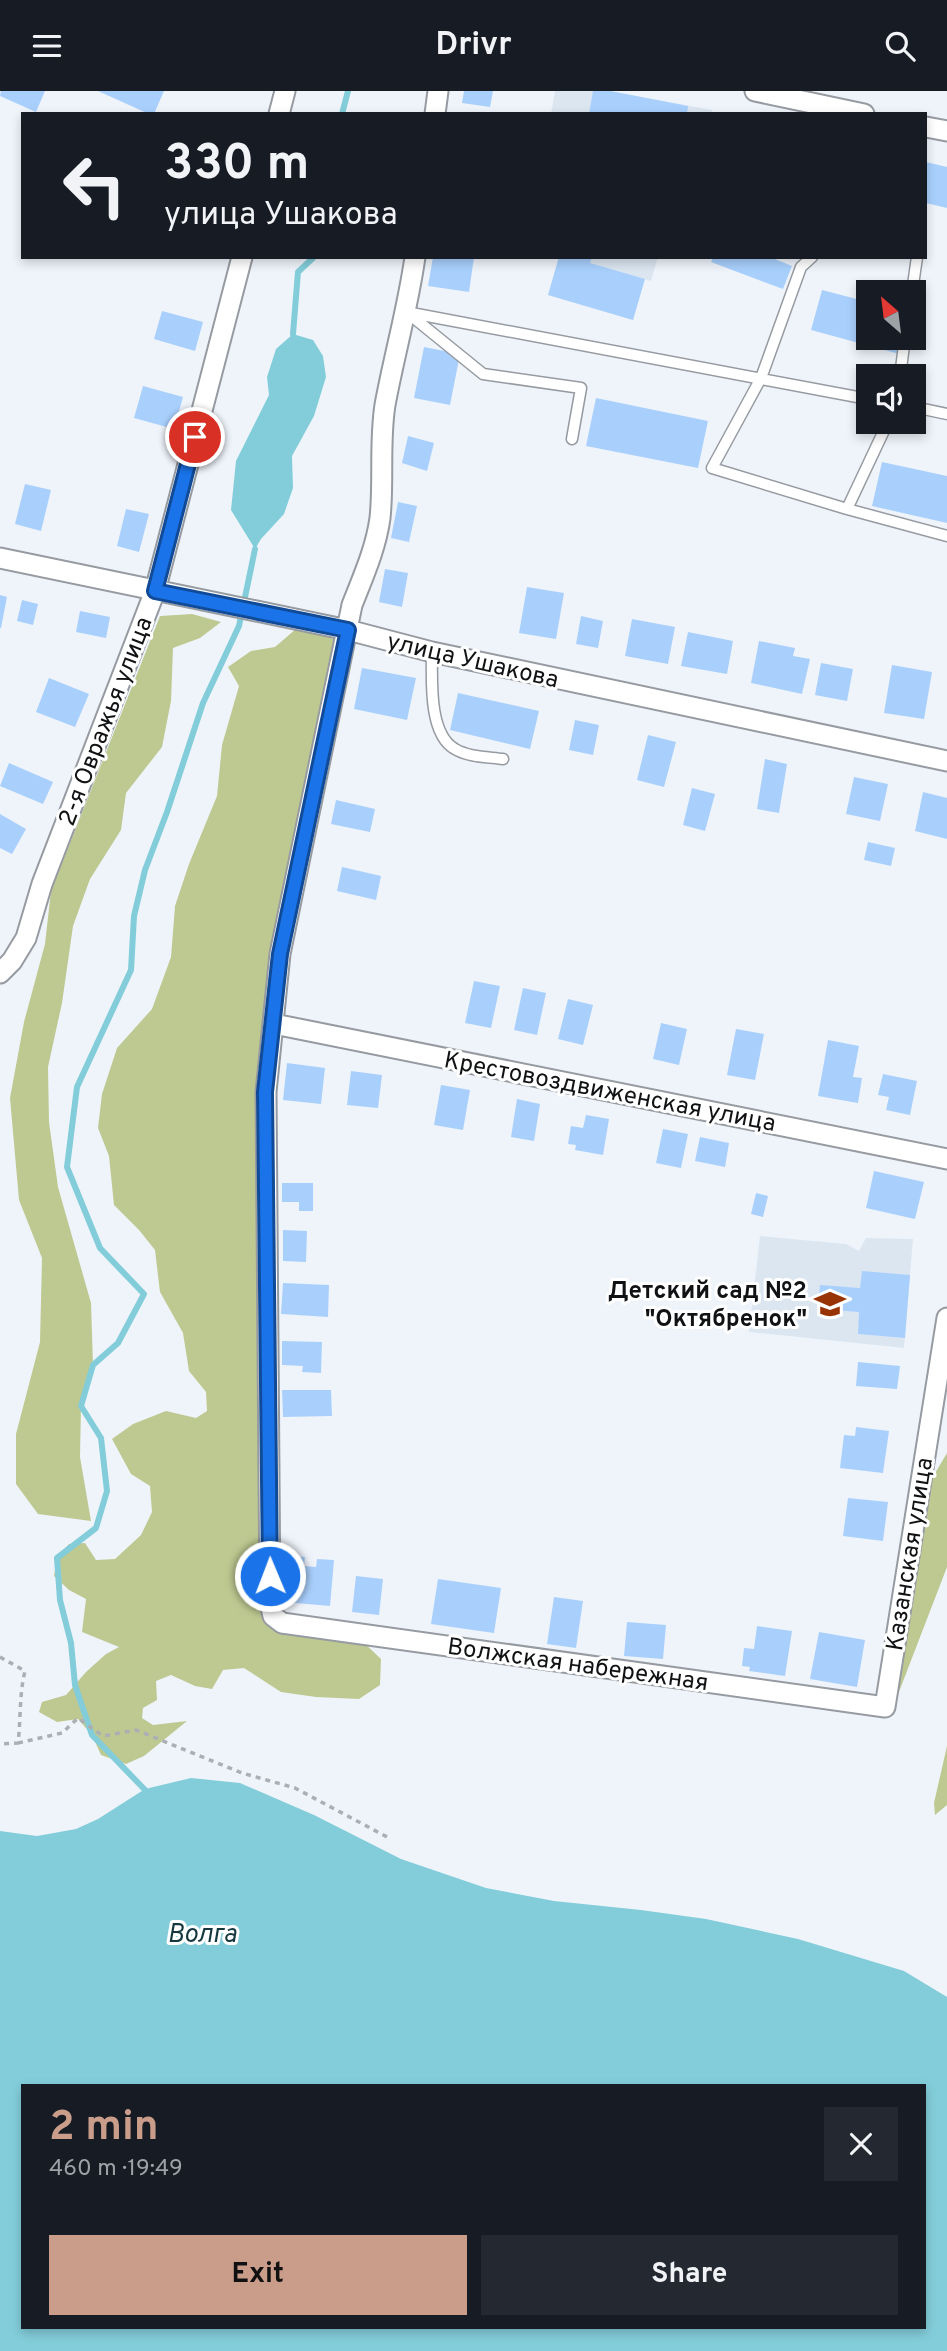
<!DOCTYPE html>
<meta charset="utf-8">
<style>
body{margin:0;font-family:Overpass,sans-serif;background:#242831;color:#f1f3f6;height:100vh;display:flex;flex-direction:column;font-size:26px;white-space:nowrap}
*{box-sizing:border-box;margin:0}
p{font-size:23px;color:#9ea1a6}
.icon{flex:none;width:38px;height:38px;fill:none;stroke:currentColor;stroke-width:2;stroke-linecap:round;stroke-linejoin:round}
.map{position:relative;flex:1;overflow:hidden}
.sheet{position:absolute;left:21px;top:1993px;width:905px;height:245px;display:flex;flex-direction:column;background:#171b24;border-radius:0px;box-shadow:0 4px 10px #0003}
.sheet>*{flex:none}
.guide{position:absolute;left:21px;top:21px;width:906px;height:147px;border-radius:0px;box-shadow:0 4px 10px #0003;background:#171b24;color:#f1f3f6;overflow:hidden}
.needle{width:46px;rotate:332deg}
.fabs{position:absolute;left:856px;top:189px;display:grid;gap:14px}
.fabs a{display:grid;place-items:center;width:70px;height:70px;border-radius:0px;background:#171b24;box-shadow:0 4px 10px #0003;font-size:35px}
.pin{position:absolute;display:grid;place-items:center;width:60px;height:60px;color:#fff;margin:-30px;border:4px solid #fff;border-radius:50%;box-shadow:0 2px 7px #0007}
.me{position:absolute;width:77px;margin:-38px;rotate:359deg;stroke-linejoin:round;filter:drop-shadow(0 0 5px #0008)}
.turn{display:flex;align-items:center;gap:24px;height:147px;padding:0 28px;font-size:32px}
.turn .icon{width:91px;height:91px;stroke-width:2.5}
.turn b{display:block;font-size:49px;line-height:60px}
.round{display:grid;place-items:center;flex:none;width:74px;height:74px;border-radius:0px;background:#242831}
.head{display:flex;align-items:center;justify-content:space-between;height:119px;padding:0 28px}
h1{font-size:42px;font-weight:700;line-height:52px;color:#c99d8a}
.button{display:flex;gap:14px;margin-top:auto;padding:14px 28px}
.button a{flex:1;height:80px;border-radius:0px;background:#c99d8a;color:#111;font-size:28px;font-weight:700;line-height:80px;text-align:center}
.button a+a{background:#242831;color:#f1f3f6}
header{display:flex;justify-content:space-between;align-items:center;height:91px;padding:0 28px;background:#171b24;font-size:32px;font-weight:700}
.map>svg:first-child{display:block}
.built{fill:#dce6f1}
.forest{fill:#bec991}
.water{fill:#83cdda;fill-rule:evenodd}
.lines{fill:none;stroke-linecap:round;stroke-linejoin:round}
.stream{stroke:#83cdda;stroke-width:6}
.building{fill:#a9d0fd}
.service-casing{stroke:#969ba1;stroke-width:13}
.minor-casing{stroke:#969ba1;stroke-width:23}
.path{stroke:#abafb4;stroke-width:3.5;stroke-dasharray:5 5;stroke-linecap:butt}
.service{stroke:#fff;stroke-width:10}
.minor{stroke:#fff;stroke-width:19}
.route-casing{stroke:#114b97;stroke-width:18}
.route{stroke:#1a73e8;stroke-width:12}
.labels{text-anchor:middle;stroke-width:6;stroke-linejoin:round;paint-order:stroke}
.street-label{font-size:24px;fill:#101214;stroke:#fff}
.poi-label{font-size:24px;font-weight:bold;fill:#101214;stroke:#fff;text-anchor:end}
.water-label{font-size:26px;font-style:italic;fill:#14383e;stroke:#fff}
</style>
<header><svg class="icon" aria-label="menu" viewBox="0 0 24 24"><path d="M4 6h16M4 12h16M4 18h16"/></svg>Drivr<svg class="icon" aria-label="search" viewBox="0 0 24 24"><circle cx="10" cy="10" r="6"/><path d="M15 15l6 6"/></svg></header>
<div class="map">
<svg width="947" height="2260" viewBox="0 0 947 2260">
<rect width="100%" height="100%" fill="#eff4fb"/>
<path class="built" d="M555,0H610L712,19L711,23H551Z
M559,166H658L651,190L644,188L633,229L548,204Z
M760,1145L846,1153L859,1160L866,1147L913,1148L904,1257L749,1241Z"/>
<path class="forest" d="M192,523L221,531L200,547L173,557L171,610L162,656L126,702L121,739L90,788L73,835L62,912L48,976L49,1031L58,1096L91,1212L93,1274L81,1315L80,1366L91,1430L38,1423L16,1393V1343L40,1251L42,1167L19,1109L10,1007L24,931L45,853L51,800L160,525Z
M297,537L341,545L275,862L268,1527L358,1546L381,1568L380,1594L359,1608L316,1606L281,1601L244,1577L223,1579L212,1598L195,1595L171,1584L156,1590L157,1609L143,1617L142,1627L153,1634L187,1630L144,1665L126,1673L101,1664L92,1644L78,1628L57,1631L39,1621L42,1611L66,1604L86,1581L106,1563L119,1556L82,1541L86,1508L69,1499L54,1485L57,1467L69,1453L85,1452L96,1469L115,1468L141,1444L152,1421L150,1395L131,1383L112,1348L133,1333L166,1320L196,1327L207,1320L206,1301L189,1280L183,1242L160,1201L155,1159L139,1139L114,1114L109,1065L98,1037L102,1003L117,957L152,918L171,866L175,815L189,773L217,705L222,654L239,595L228,576L251,560L275,556Z
M947,1362V1476L897,1606L894,1605L928,1394Z
M947,1655V1714L935,1724L934,1712Z"/>
<path class="water" d="M293,243L313,249L323,265L326,286L314,325L292,365L293,397L284,423L261,448L255,458L231,419L236,370L269,304L267,286L276,258Z
M191,1687L240,1692L314,1724L401,1768L486,1797L554,1810L641,1819L706,1828L798,1848L904,1880L947,1906V2260H0V1740L37,1745L76,1738L98,1728L145,1698ZM23,1995H924V2236H23Z"/>
<g class="lines">
<path class="stream" d="M342,23L348,0
M293,243L298,181L314,166
M148,1702L92,1644L75,1594L71,1552L60,1509L57,1467L96,1437L107,1400L101,1347L81,1315L93,1274L118,1252L144,1203L100,1157L67,1076L77,996L131,879L134,825L145,779L167,721L203,612L239,535L255,458"/>
</g>
<path class="building" d="M1,0H45L36,21L0,5Z
M98,0H164L154,23H149Z
M464,0H493L490,16L462,12Z
M593,0H610L688,15L687,23H589Z
M926,71L947,76V117L926,112Z
M433,166H474L469,201L428,195Z
M559,166H592L590,172L645,188L633,229L548,204Z
M713,166H770L792,175L783,198L711,171Z
M822,199L868,211V247H907L903,264L811,239Z
M162,220L203,231L195,260L154,248Z
M424,256L460,263L450,314L414,307Z
M143,295L183,306L174,338L134,327Z
M596,307L708,330L698,377L586,355Z
M408,345L434,352L427,380L402,372Z
M882,371L947,385V432L872,415Z
M25,393L51,399L41,440L15,433Z
M398,411L417,415L409,451L391,447Z
M126,418L149,423L139,461L117,455Z
M385,478L408,482L402,516L379,511Z
M527,496L564,502L556,548L519,542Z
M0,504L7,506L1,537H0Z
M22,509L38,513L33,534L17,530Z
M80,520L110,526L106,547L76,541Z
M581,525L603,530L598,557L576,553Z
M632,528L675,536L668,573L625,565Z
M688,541L733,550L727,583L681,575Z
M759,550L795,557L793,565L810,568L802,603L751,592Z
M821,572L853,578L847,610L815,604Z
M892,574L932,581L924,628L884,622Z
M362,577L416,587L407,629L354,618Z
M49,587L89,603L75,636L36,621Z
M458,602L539,620L530,658L450,639Z
M575,629L599,634L593,664L569,659Z
M648,644L676,651L664,696L637,689Z
M765,668L787,673L779,722L757,718Z
M9,672L53,691L43,713L0,695Z
M854,686L888,693L880,730L846,723Z
M692,697L715,703L705,740L683,734Z
M923,701L947,707V748L915,740Z
M336,709L375,718L370,741L331,733Z
M0,723L26,738L12,763L0,757Z
M868,751L895,757L891,775L864,769Z
M342,776L381,785L376,809L337,800Z
M474,890L500,895L491,937L465,932Z
M523,897L546,902L537,944L514,939Z
M568,908L593,914L583,954L558,948Z
M661,932L687,938L679,974L653,968Z
M736,938L764,943L755,989L727,984Z
M828,949L859,955L853,986L862,987L858,1012L818,1005Z
M287,972L325,977L321,1013L283,1009Z
M351,980L382,984L378,1017L347,1014Z
M883,983L917,990L910,1024L886,1019L889,1006L878,1004Z
M441,994L470,999L463,1039L434,1034Z
M517,1008L540,1013L534,1050L511,1046Z
M586,1024L609,1028L603,1064L575,1059L576,1054L568,1053L571,1035L583,1037Z
M663,1038L688,1043L681,1077L656,1072Z
M700,1046L729,1052L725,1076L695,1070Z
M874,1080L924,1091L915,1128L866,1117Z
M282,1092H313V1120H299V1111H282Z
M756,1102L768,1105L763,1126L751,1123Z
M283,1139L307,1140L306,1171L283,1170Z
M862,1180L910,1184L905,1247L858,1243L859,1221L818,1218L820,1194L860,1197Z
M283,1192L329,1194L328,1226L281,1223Z
M282,1250L322,1251L321,1282L302,1281L303,1275L282,1274Z
M858,1271L900,1275L897,1298L856,1295Z
M282,1299H331L332,1325L283,1326Z
M856,1336L889,1340L883,1382L840,1377L844,1344L855,1345Z
M848,1407L888,1411L883,1450L843,1445Z
M288,1465L305,1466L304,1475L316,1476L317,1468L334,1469L330,1515L284,1511Z
M356,1485L383,1488L379,1524L352,1521Z
M438,1488L501,1497L494,1542L431,1533Z
M554,1506L583,1510L576,1557L547,1553Z
M627,1531L666,1534L663,1568L624,1565Z
M757,1535L792,1540L785,1585L749,1580L750,1576L742,1575L744,1557L754,1558Z
M819,1541L865,1549L857,1596L810,1588Z"/>
<g class="lines">
<defs>
<path id="service" d="M812,166L801,176L761,287L712,377L847,418L888,331
M912,201L917,166
M406,221L868,308
M409,223L483,283L581,297L572,348
M900,285L905,247
M914,316L947,323
M847,418L947,445
M432,561C432,587 428,643 455,658C468,666 488,666 503,668"/>
<path id="minor" d="M755,0L864,23
M279,23L285,0
M435,23L438,0
M926,36L947,40
M415,166C408,216 394,265 385,314C379,352 384,390 380,427C376,457 363,486 352,514L280,863L266,1001L270,1512L273,1525L282,1532L885,1616L947,1227
M0,467L348,539L432,561L947,670
M0,882L12,870L26,847L42,793L155,500L242,166
M274,933L947,1068"/>
</defs>
<use href="#service" class="service-casing"/>
<use href="#minor" class="minor-casing"/>
<path class="path" d="M0,1566L25,1580C19,1604 21,1628 18,1652L0,1653
M18,1652L62,1642L78,1627L103,1645L136,1639L242,1682L295,1697L389,1747"/>
<use href="#service" class="service"/>
<use href="#minor" class="minor"/>
</g>
<g class="lines">
<defs>
<path id="route" d="M195,346L155,500L348,539L280,863L265,1001L270,1485"/>
</defs>
<use href="#route" class="route-casing"/>
<use href="#route" class="route"/>
</g>
<defs>
<symbol id="school-bare" viewBox="-9 -9 18 18"><path d="M0-5L7-2L0 1L-7-2ZM-4 1L0 2.5L4 1V4Q0 6-4 4Z" fill="#983305" stroke="#fff" stroke-width="2.5" paint-order="stroke"/></symbol>
</defs>
<g fill-rule="evenodd">
<use href="#school-bare" x="808" y="1191" width="44" height="44"/>
</g>
<g class="labels">
<g class="street-label">
<text transform="translate(473 569) rotate(13)" y="8">улица Ушакова</text>
<text transform="translate(105 630) rotate(-69)" y="8">2-я Овражья улица</text>
<text transform="translate(610 1000) rotate(11)" y="8">Крестовоздвиженская улица</text>
<text transform="translate(909 1463) rotate(-81)" y="8">Казанская улица</text>
<text transform="translate(578 1573) rotate(8)" y="8">Волжская набережная</text>
</g>
<g class="poi-label">
<text x="807" y="1207">Детский сад №2<tspan x="807" dy="28">"Октябренок"</tspan></text>
</g>
<g class="water-label">
<text x="202" y="1851">Волга</text>
</g>
</g>
</svg>
<div class="fabs">
<a><svg class="needle" viewBox="-14 -14 28 28"><path d="M0-13l5 13h-10z" fill="#e53935"/><path d="M0 13l5-13h-10z" fill="#9ea1a6"/></svg></a>
<a><svg class="icon" aria-label="sound" viewBox="0 0 24 24"><path d="M4 9h4l5-4v14l-5-4H4zM17 9q2 3 0 6"/></svg></a>
</div>
<div class="pin" style="left:195px;top:346px;background:#d93025"><svg class="icon" aria-label="arrive" viewBox="0 0 24 24"><path d="M6 21V4h12l-3 4 3 4H6"/></svg></div>
<svg class="me" style="left:270px;top:1485px" viewBox="-20 -20 40 40"><circle r="17" fill="#1a73e8" stroke="#fff" stroke-width="3"/><path d="M0-11L8 9 0 5-8 9z" fill="#fff"/></svg>
<div class="guide">
<div class="turn"><svg class="icon" aria-label="left" viewBox="0 0 24 24"><path d="M17 20v-9H6M10 6l-5 5 5 5"/></svg><div><b>330 m</b>улица Ушакова</div></div>
</div>
<section class="sheet">
<div class="head"><div><h1>2 min</h1><p>460 m · 19:49</p></div><a class="round"><svg class="icon" aria-label="close" viewBox="0 0 24 24"><path d="M6 6l12 12M18 6L6 18"/></svg></a></div>
<div class="button"><a>Exit</a><a>Share</a></div>
</section>
</div>
